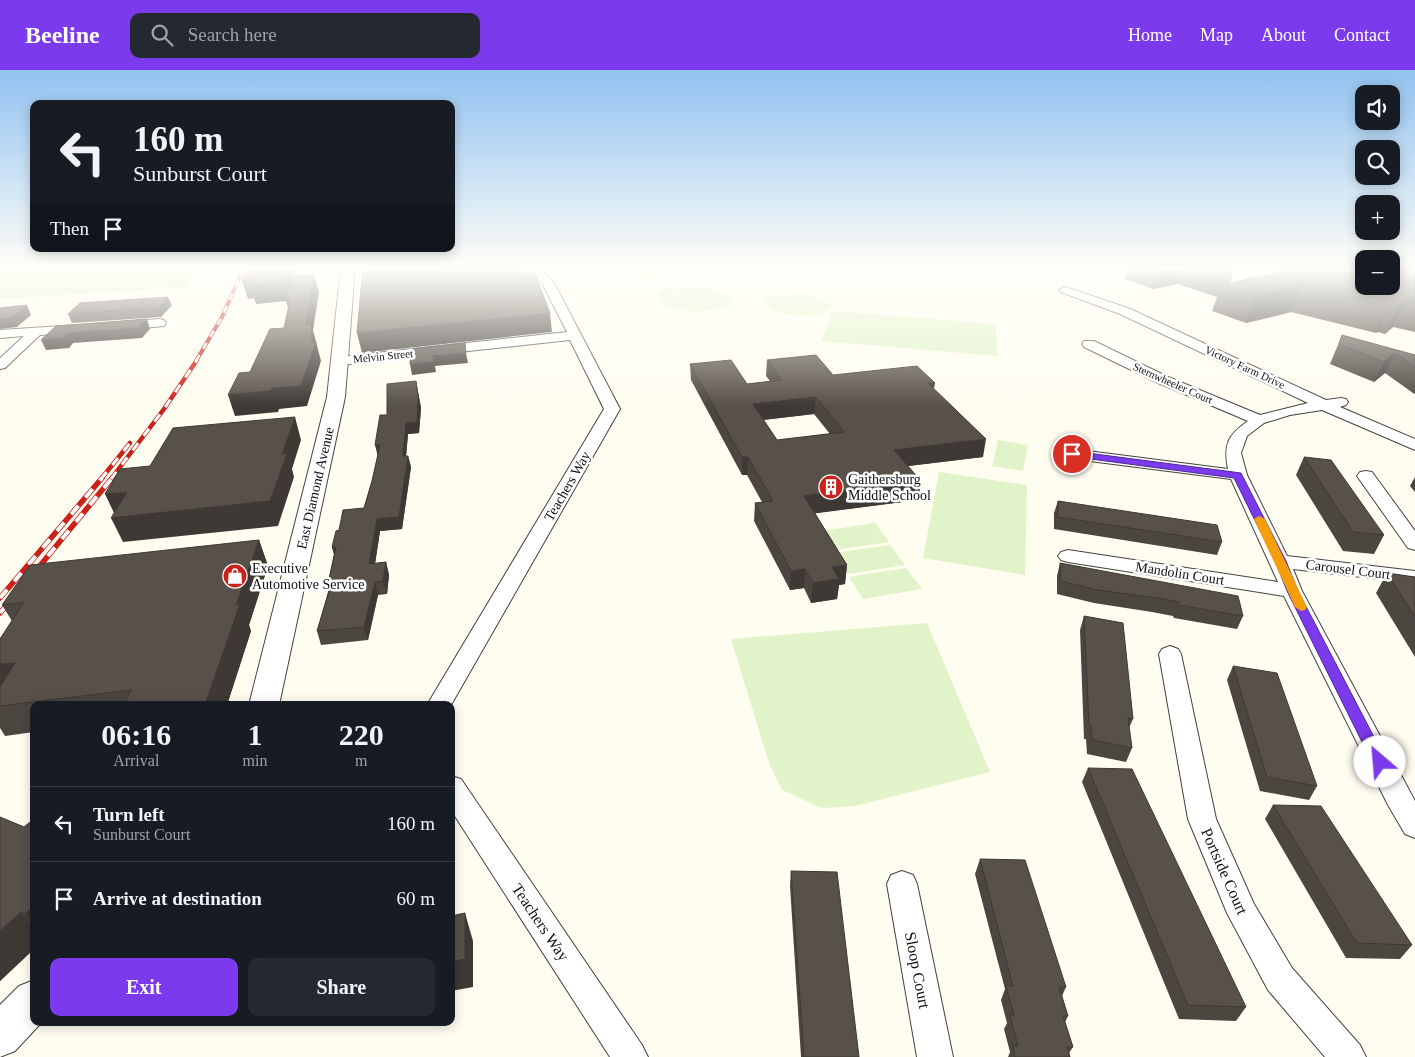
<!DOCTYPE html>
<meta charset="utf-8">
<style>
body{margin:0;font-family:"Times New Roman",serif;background:#242831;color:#f1f3f6;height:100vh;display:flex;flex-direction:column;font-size:19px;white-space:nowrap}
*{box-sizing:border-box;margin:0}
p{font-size:16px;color:#9ea1a6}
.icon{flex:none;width:28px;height:28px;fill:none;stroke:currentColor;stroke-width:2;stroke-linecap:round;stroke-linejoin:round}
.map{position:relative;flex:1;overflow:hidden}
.panel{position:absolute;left:30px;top:631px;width:425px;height:325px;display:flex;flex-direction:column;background:#171b24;border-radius:10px;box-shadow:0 2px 12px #0003}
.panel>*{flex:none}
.banner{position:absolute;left:30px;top:30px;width:425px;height:152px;border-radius:10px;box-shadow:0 2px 12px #0003;background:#171b24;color:#f1f3f6;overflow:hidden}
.buttons{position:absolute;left:1355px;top:15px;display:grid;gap:10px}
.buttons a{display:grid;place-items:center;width:45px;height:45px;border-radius:10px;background:#171b24;box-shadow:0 2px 12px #0003;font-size:25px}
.pin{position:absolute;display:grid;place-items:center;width:42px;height:42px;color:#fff;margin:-21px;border:2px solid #fff;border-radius:50%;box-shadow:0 1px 5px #0007}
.me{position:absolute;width:55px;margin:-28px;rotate:333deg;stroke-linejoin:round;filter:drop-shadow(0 0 4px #0008)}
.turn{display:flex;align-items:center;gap:18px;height:105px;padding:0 20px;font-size:22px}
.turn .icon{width:65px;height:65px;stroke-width:2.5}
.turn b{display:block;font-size:35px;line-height:42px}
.then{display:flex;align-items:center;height:48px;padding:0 20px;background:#0003;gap:10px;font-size:19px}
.eta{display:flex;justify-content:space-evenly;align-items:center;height:85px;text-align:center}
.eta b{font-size:30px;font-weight:600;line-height:35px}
.button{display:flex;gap:10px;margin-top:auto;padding:10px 20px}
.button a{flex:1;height:58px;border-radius:10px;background:#7c3aed;color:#fff;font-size:20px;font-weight:600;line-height:58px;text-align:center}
.button a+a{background:#242831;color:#f1f3f6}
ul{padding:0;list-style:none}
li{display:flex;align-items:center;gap:15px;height:75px;padding:0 20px;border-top:1px solid #363941}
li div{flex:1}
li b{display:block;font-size:19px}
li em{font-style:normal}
header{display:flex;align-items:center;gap:30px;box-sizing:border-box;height:70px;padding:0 25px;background:#7c3aed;color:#fff}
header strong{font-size:24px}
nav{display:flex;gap:28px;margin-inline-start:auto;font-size:18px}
.search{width:350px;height:45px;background:#242831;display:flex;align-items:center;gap:12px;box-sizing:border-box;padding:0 18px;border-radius:10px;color:#9ea1a6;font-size:19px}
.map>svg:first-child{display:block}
.green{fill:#ceedb6}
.pitch{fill:#e1f3c9}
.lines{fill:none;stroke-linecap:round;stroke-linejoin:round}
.minor-casing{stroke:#424242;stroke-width:2}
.tertiary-casing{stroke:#424242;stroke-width:2}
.minor{fill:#fff;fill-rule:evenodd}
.tertiary{fill:#fff;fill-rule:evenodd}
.rail-far2-casing{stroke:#ca221b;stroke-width:4}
.rail-far1-casing{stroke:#ca221b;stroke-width:4.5}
.rail-casing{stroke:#ca221b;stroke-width:5.5}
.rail-far2{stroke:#fff;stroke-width:2.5;stroke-dasharray:7;stroke-linecap:butt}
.rail-far1{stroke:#fff;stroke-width:3;stroke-dasharray:9;stroke-linecap:butt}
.rail{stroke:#fff;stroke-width:4;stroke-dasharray:11;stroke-linecap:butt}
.wall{fill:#4c4640;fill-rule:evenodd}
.shaded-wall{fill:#3e3934}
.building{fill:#58514a;stroke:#3e3934;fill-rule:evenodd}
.route{fill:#7c3aed;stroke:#51269a}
.slow{fill:#f59e0b}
.labels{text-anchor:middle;stroke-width:5;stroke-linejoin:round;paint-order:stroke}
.far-street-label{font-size:11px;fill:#0f0f0f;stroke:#fff}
.poi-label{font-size:14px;fill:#0f0f0f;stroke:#fff;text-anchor:start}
.street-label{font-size:14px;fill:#0f0f0f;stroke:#fff}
.near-street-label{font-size:16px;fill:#0f0f0f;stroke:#fff}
</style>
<header>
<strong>Beeline</strong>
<div class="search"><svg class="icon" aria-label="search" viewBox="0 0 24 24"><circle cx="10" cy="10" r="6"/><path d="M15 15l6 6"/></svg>Search here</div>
<nav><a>Home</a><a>Map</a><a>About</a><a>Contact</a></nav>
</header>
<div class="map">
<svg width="1415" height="987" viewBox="0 0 1415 987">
<rect width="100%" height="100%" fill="#fffdf0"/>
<path class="green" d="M0,197H200L186,217L0,229Z"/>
<path class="pitch" d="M629,197H666L668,208L629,209Z
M705,217L715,219L737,230C722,244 667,247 656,227L663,219Z
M803,224L812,226L834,236C819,251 777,248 764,233L768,226Z
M833,241L996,254L997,286L821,271Z
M998,370L1028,375L1023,401L992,396Z
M939,402L1027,415L1025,505L923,488Z
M875,453L889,472L834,480L822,461Z
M890,475L905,495L848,504L834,483Z
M906,498L922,519L863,529L849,507Z
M927,553L990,702L855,736L822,738L782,720L769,693L731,569Z"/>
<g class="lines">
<defs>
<path id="minor" d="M526,197H538L553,211L620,339L451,635H427L604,339L570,270L340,295L333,291L340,287L567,262L542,213Z
M1065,217L1128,238L1326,330L1341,328L1346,329L1348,332L1346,335L1340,337L1415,369V380L1322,340L1290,345L1264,353L1247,366L1241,383L1247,405L1287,486L1415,501V513L1293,499L1302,521L1415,731V768L1405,764L1388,735L1284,526L1068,492L1061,490L1058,486L1061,482L1068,480L1278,512L1231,409L1066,388L1064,384L1066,380L1072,379L1228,399C1223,374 1228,365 1248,351L1156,312L1084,277L1082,274L1084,271H1094L1166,306L1260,345L1308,333L1120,244L1061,222L1059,220Z
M160,249L164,250L166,253L164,256L122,260L116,256L122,252Z
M78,255L83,256L84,259L83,262L40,265L5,298L0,299V288L24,266L0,268V260Z
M1366,401L1372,402L1415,461V480L1408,478L1357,406L1360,402Z
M1170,576L1178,579L1181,584L1216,749L1254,834L1292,898L1360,975L1366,987H1325L1268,920L1227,843L1188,749L1159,584L1162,579Z
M451,706L461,709L642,975L648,987H610L451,740Z
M902,801L913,805L917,814L953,987H917L887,814L891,805Z"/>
<path id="tertiary" d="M341,197H355L345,327L279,635H249L327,327Z
M34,910V952H42L15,981L0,987V935L19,916Z"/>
</defs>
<use href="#minor" class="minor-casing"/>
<use href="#tertiary" class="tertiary-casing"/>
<use href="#minor" class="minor"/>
<use href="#tertiary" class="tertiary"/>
<defs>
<path id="rail-far2" d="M196,291L222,247L244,197"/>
<path id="rail-far1" d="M101,409L130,373
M111,409L164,339L197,290"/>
<path id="rail" d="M34,503L112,408
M0,528L102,408
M0,543L13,528"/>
</defs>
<use href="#rail-far2" class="rail-far2-casing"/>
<use href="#rail-far1" class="rail-far1-casing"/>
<use href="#rail" class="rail-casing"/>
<use href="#rail-far2" class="rail-far2"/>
<use href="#rail-far1" class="rail-far1"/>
<use href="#rail" class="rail"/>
</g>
<path class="wall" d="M1128,197H1233L1235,198L1230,213L1342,198L1415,197V262L1393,257L1385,264L1378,262L1376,263L1291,242L1246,253L1212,241L1217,227L1178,214L1153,219L1125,209Z
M172,235L161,247L72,253L68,244Z
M1342,265L1415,285V324L1413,323L1385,303L1374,312L1330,294Z
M767,290L833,305L934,319L983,387L908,396L921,411L918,430L815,443L847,495L845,514L839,515L837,529L811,533L804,518L790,520L754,451L755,433L762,432L747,405H742L691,310L690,294L747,314L770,311L766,306ZM814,344L830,364L777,370L763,350Z
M416,311L421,338L419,363L408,364L406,386H408L411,397L402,459L380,461L375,494L386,492L389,505L387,524L378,525L368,570L321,575L317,561L328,522L327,518L334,485L332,477L364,438L372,411L387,345Z
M1304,387L1384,465L1374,484L1343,481L1296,405Z
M1415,407V422L1410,416Z
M1058,431L1222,472L1217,485L1054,459V443Z
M259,470L268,496L249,555L251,561L227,635H34V662L5,666L0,658V569L12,551L2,535Z
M1060,493L1243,546L1237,559L1174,548L1173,546L1152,542L1094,533L1057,524V506Z
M1387,503L1415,507V587L1376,523Z
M1084,546L1133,649L1129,658L1132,678L1126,692L1087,684L1086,669H1084L1080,560Z
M1233,596L1317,716L1309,730L1260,721L1227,610Z
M1088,698L1246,937L1236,951L1179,949L1082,712Z
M1273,735L1412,875L1400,889L1346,888L1265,749Z
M0,747L24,757L34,749V879L0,911Z
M980,789L1066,917L1062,926L1068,946L1065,952L1073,977L1069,983L1070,987H1008L1010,982L1004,959L1007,953L1001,930L1005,919L975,804Z
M791,801L859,987H801L790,816Z"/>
<path class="shaded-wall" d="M285,197H292L294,201L287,230H290L291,248L286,231L256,234L254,228L248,229L242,211Z
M1160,197H1183L1178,214L1153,219Z
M309,204L312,217L314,205L319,222L313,260L321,291L307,336L279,339L278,342L235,346L228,325L306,255Z
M1302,215L1291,242L1246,253L1256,226Z
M168,227L172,235L161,247L158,238Z
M1406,230L1393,257L1385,264L1398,236Z
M1390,234L1378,262L1376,263L1388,236Z
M27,235L31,245L17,257L0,259V249Z
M550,243L552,262L362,283L357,263Z
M147,249L150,259L142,268L73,273L69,278L46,280L41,270L69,263Z
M466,283L468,293L435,296L436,302L412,305L410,294L433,286Z
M1395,283L1385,303L1374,312L1384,292Z
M416,311L421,338L419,363L408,364L405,398L403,386L406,353Z
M928,313H935L932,329Z
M816,327L814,344L753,351V334Z
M295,347L301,370L292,399L294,407L278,456L123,472L111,448L116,447L105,424L127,422L282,384Z
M986,369L983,387L892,398L894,380Z
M375,375H380L378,387Z
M408,386L411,397L402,459L380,461L373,507L369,494L377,449Z
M742,387H748L747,405H742Z
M921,411L918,430L803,445L804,426Z
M259,470L268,496L249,555L251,561L227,635H205L236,535Z
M332,477H336V490Z
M386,492L389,505L387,524L383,511Z
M847,495L845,514L839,515L837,529L811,533L813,513L832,497Z
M805,499L804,518L790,520L791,501Z
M375,512L378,525L368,570L364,557Z
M15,593L0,624V594Z
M34,836V856L25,844Z
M21,842L34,859V879L0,911V861Z
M465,843L473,871V917L451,921V892Z"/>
<path class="building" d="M248,197H285L281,213L251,216L253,210L242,211Z
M363,197H523L526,204H535L550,243L357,263Z
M1213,197H1233L1235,198L1232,204Z
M1282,197H1364V216H1391V197H1415V232L1406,230L1398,236L1390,234L1388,236L1302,215L1256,226L1221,215L1272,204Z
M309,204L308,206L314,205L306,255L311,254L312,272H316L301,316L272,318L271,321L228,325L239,303L250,302L270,259L284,258L290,230H286L294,205Z
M168,227L158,238L68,244L80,233Z
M27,235L12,248L0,249V238Z
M147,249L138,258L69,263L64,268L41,270L56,256Z
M1342,265L1415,285V297L1395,283L1384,292L1339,274Z
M465,273L466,283L433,286L434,292L410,294L411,279Z
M816,285L833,305L917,296L935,313H928L986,369L894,380L921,411L804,426L847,495L832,497L839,509L813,513L805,499L791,501L755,433L773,431L748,387H742L690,294L731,290L747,314L782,310L767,290ZM816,327L844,362L777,370L753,334Z
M416,311L418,327L417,352L406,353L403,386H408L399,447L377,449L369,494L386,492L383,511L375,512L364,557L317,561L330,518H327L336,477H332L336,461L339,460L343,440L364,438L372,411L380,375H375L380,345H387V314Z
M295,347L282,384H287L270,431L111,448L127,422L105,424L120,399L150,396L173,358Z
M1304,387L1331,390L1384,465L1353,462Z
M1058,431L1217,455L1222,472L1058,447Z
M259,470L236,535L240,534L205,635H124L131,620L0,636V617L15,593L0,594V569L24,532L2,535L30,495Z
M1060,493L1238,526L1243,546L1179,535V532L1157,528L1098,520L1061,511Z
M1387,503L1415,507V547Z
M1084,546L1123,553L1133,649L1128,648L1132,678L1092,670L1091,655H1089Z
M1233,596L1277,603L1317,716L1267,707Z
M1088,698L1132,699L1246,937L1188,935Z
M1273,735L1321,736L1412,875L1357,873Z
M0,747L24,757L34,749V836L25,844L21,842L0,861Z
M980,789L1025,790L1066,917H1059L1068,946H1063L1073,977H1067L1070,987H1015L1013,975L1018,976L1010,945H1014L1006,916H1013Z
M791,801L837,802L859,987H804Z
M465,843V889L451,892V846Z"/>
<linearGradient id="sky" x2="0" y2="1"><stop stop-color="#91c2f0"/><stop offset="0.59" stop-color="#fffef8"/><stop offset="1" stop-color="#fffef8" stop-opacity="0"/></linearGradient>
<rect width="1415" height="336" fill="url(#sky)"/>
<path class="route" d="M1072,381L1241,403L1286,491L1298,521L1387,692L1385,696L1380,698L1375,696L1372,692L1287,521L1275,491L1234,408L1068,386L1067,384Z"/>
<path class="slow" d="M1259,446L1265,449L1307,537L1305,540L1301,541L1295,537L1254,449Z"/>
<defs>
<symbol id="building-disc" viewBox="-11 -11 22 22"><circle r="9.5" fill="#ca221b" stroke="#fff"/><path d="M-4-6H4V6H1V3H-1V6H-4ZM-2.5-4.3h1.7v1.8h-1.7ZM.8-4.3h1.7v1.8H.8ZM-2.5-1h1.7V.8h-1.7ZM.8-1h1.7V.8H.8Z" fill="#fff"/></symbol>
<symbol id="shop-disc" viewBox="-11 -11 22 22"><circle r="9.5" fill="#ca221b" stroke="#fff"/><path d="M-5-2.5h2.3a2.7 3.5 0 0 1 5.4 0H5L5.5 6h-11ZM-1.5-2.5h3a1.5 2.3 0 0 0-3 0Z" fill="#fff"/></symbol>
</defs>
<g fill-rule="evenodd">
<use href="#building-disc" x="817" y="403" width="28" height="28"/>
<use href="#shop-disc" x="221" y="492" width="28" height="28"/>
</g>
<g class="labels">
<g class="far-street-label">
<text transform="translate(383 286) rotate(-6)" y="4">Melvin Street</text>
<text transform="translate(1245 297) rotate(25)" y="4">Victory Farm Drive</text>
<text transform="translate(1173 313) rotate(24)" y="4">Sternwheeler Court</text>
</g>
<g class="poi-label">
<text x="848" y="414">Gaithersburg<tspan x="848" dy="16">Middle School</tspan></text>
<text x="252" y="503">Executive<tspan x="252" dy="16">Automotive Service</tspan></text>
</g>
<g class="street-label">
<text transform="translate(567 416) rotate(-60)" y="5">Teachers Way</text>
<text transform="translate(315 418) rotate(-77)" y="5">East Diamond Avenue</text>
<text transform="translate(1348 499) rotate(7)" y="5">Carousel Court</text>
<text transform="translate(1180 503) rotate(9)" y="5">Mandolin Court</text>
</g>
<g class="near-street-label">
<text transform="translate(1225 801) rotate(66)" y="6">Portside Court</text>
<text transform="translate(541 852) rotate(56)" y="6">Teachers Way</text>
<text transform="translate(918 900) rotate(79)" y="6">Sloop Court</text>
</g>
</g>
</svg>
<div class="buttons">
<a><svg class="icon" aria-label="sound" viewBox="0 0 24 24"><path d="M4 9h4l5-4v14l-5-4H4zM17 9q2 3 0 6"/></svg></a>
<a><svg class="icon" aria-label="search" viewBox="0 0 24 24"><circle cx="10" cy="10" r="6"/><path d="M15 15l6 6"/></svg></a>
<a>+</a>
<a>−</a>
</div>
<div class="pin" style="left:1072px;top:384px;background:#d93025"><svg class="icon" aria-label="arrive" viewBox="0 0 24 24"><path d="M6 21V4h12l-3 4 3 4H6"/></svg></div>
<svg class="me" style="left:1380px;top:692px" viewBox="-20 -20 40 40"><circle r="19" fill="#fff"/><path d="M0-13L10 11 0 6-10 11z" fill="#7c3aed"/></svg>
<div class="banner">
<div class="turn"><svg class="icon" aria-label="left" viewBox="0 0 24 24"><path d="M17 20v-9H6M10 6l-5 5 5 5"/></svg><div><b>160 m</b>Sunburst Court</div></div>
<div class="then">Then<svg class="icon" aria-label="arrive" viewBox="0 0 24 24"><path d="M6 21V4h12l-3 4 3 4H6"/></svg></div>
</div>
<section class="panel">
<div class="eta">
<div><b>06:16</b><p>Arrival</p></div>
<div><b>1</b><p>min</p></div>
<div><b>220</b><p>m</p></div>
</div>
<ul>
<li><svg class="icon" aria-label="left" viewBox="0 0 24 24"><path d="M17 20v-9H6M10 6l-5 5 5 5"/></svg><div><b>Turn left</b><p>Sunburst Court</p></div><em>160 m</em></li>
<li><svg class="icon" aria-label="arrive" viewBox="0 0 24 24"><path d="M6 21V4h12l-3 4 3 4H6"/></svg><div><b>Arrive at destination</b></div><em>60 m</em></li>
</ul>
<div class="button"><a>Exit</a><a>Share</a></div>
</section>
</div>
